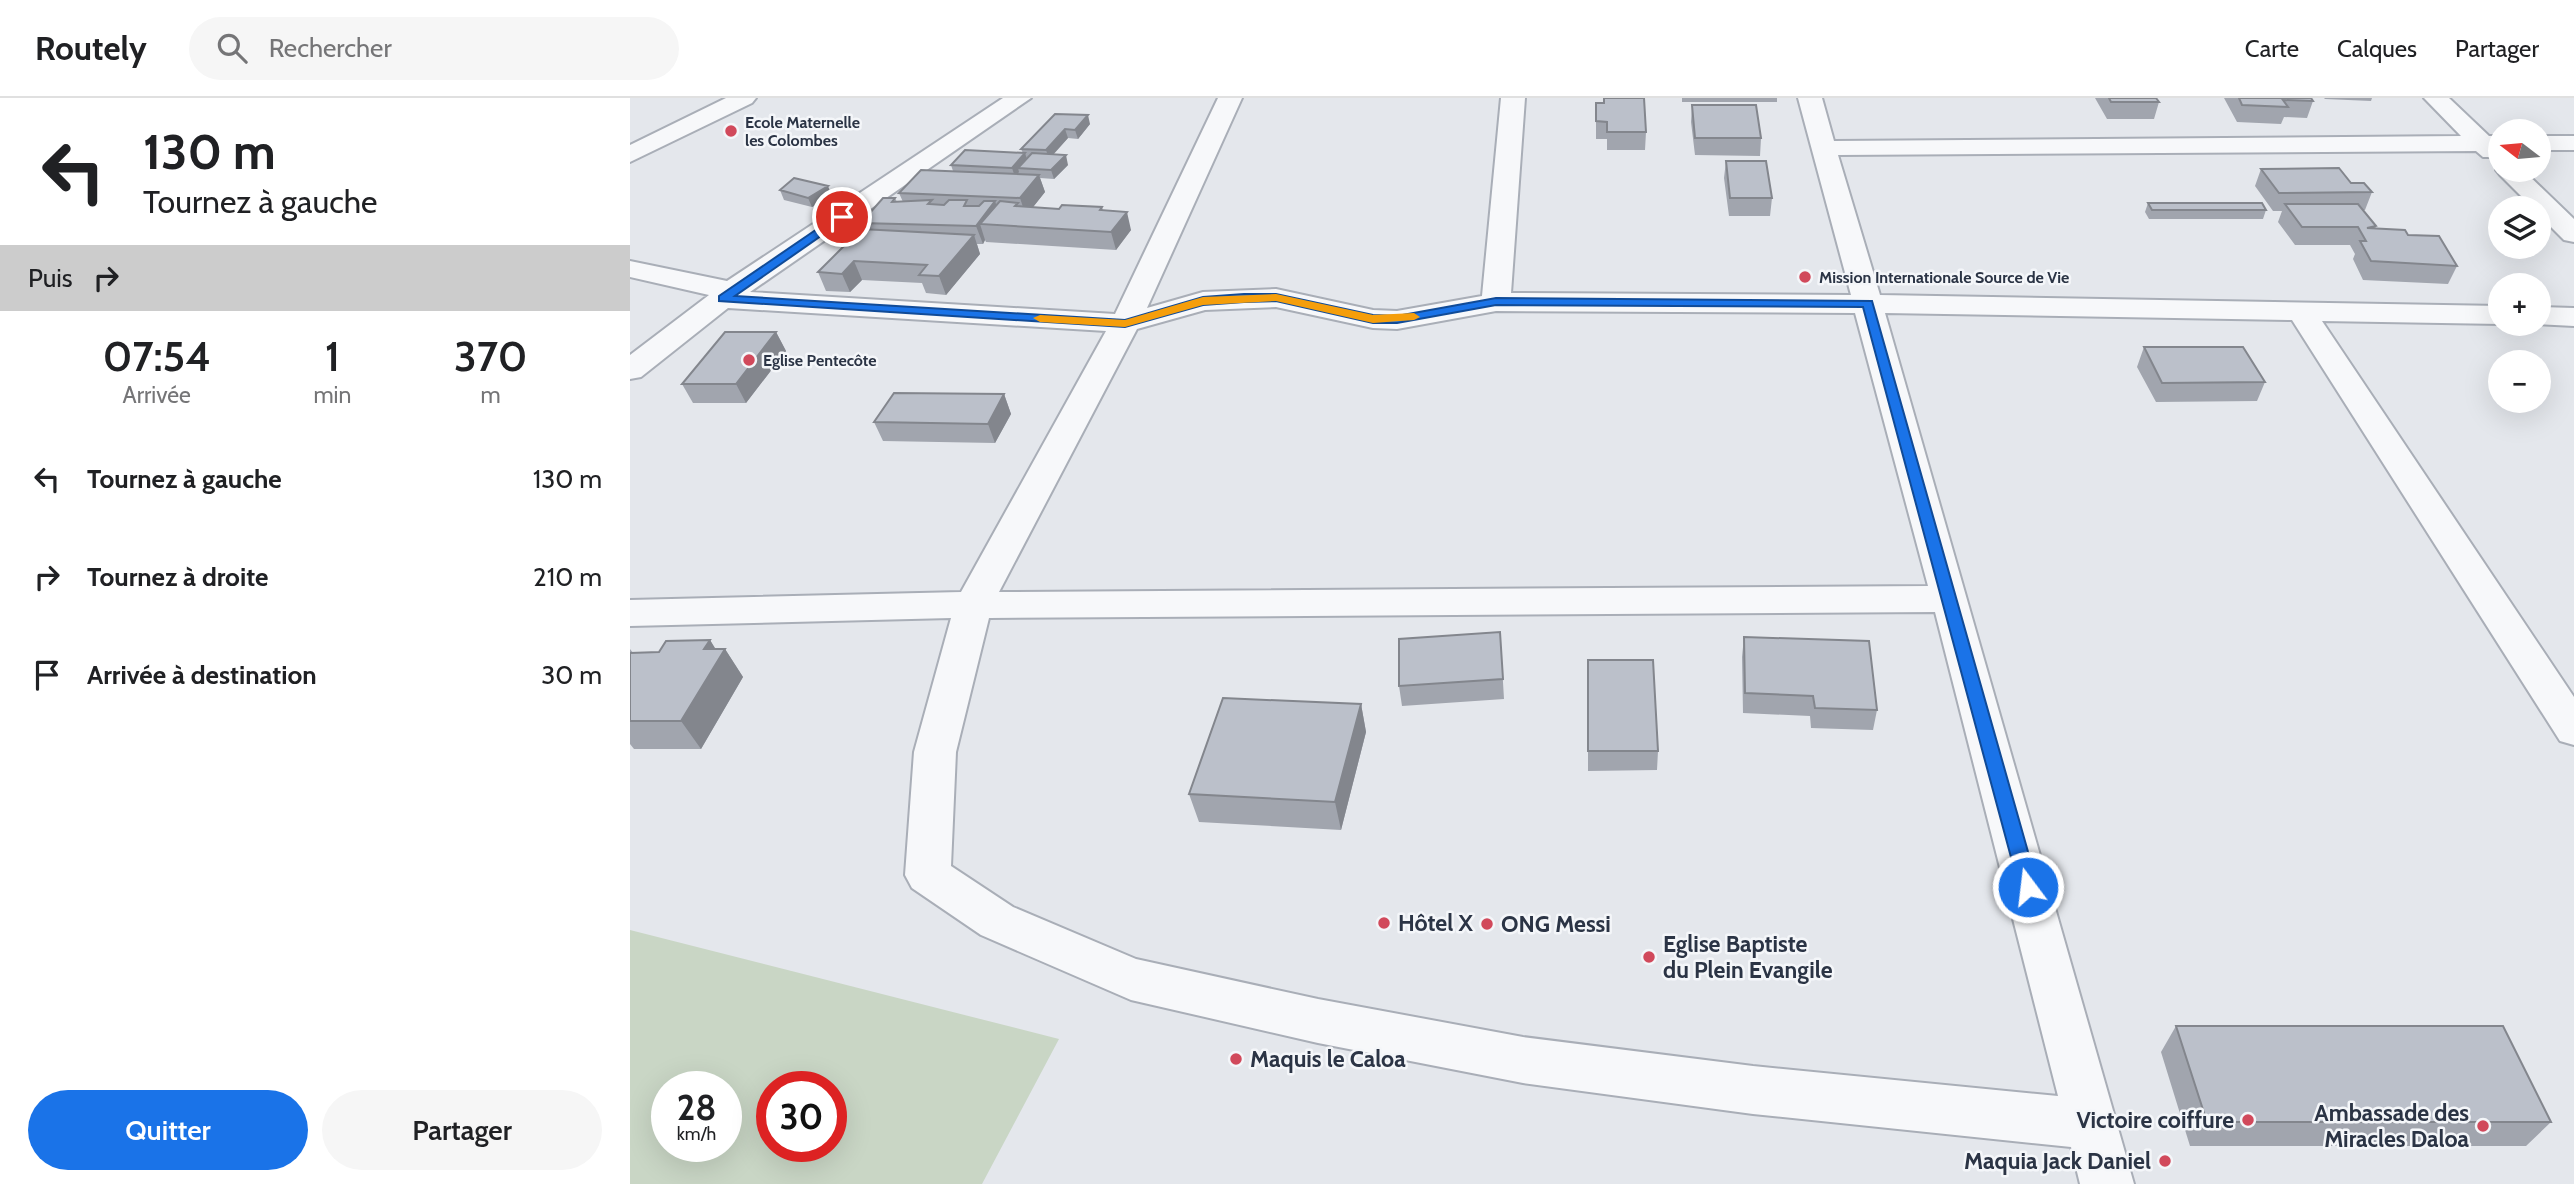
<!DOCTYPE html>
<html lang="fr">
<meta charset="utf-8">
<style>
body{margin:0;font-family:Cabin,sans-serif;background:#f6f6f6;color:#202124;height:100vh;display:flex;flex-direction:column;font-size:26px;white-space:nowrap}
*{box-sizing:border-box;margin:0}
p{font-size:23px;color:#757577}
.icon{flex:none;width:38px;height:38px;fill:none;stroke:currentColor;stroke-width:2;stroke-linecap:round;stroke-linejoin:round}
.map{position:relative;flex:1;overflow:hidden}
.sheet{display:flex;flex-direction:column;background:#fff;width:630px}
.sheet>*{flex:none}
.top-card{background:#fff;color:#202124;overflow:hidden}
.needle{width:46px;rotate:286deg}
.tools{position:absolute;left:1858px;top:21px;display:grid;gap:14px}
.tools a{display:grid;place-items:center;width:63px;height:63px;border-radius:50%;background:#fff;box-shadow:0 7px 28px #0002;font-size:35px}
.speed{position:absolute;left:21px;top:973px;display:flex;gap:14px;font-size:35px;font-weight:700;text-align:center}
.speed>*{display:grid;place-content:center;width:91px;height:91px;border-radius:50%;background:#fff;box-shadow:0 7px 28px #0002;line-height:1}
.speed small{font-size:18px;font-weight:400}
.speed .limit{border:10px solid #d22;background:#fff;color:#111}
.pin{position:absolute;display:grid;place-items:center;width:60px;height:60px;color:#fff;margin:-30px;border:4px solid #fff;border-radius:50%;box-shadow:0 2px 7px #0007}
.me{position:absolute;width:77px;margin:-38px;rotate:345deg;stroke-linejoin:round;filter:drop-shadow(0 0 5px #0008)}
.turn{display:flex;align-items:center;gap:24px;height:147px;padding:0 28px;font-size:32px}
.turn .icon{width:91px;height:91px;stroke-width:2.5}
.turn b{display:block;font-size:49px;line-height:60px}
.then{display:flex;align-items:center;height:66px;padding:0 28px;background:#0003;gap:14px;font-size:26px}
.eta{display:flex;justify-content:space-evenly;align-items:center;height:119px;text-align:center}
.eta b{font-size:42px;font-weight:600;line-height:49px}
.button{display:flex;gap:14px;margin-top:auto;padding:14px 28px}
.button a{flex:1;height:80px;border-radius:42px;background:#1a73e8;color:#fff;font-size:28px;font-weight:600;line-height:80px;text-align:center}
.button a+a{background:#f6f6f6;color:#202124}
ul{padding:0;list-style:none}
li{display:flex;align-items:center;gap:21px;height:98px;padding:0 28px}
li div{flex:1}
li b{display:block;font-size:26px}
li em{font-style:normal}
header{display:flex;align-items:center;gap:42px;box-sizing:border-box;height:98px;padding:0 35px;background:#fff;border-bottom:2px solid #e0e0e0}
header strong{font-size:33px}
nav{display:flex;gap:38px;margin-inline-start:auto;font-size:24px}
.search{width:490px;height:63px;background:#f6f6f6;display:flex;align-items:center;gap:18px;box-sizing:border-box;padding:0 24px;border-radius:38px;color:#757577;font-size:26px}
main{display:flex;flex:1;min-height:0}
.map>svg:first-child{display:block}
.green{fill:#c9d6c5;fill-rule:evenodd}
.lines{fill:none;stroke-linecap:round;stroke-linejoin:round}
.minor-casing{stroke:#a9aeb7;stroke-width:4}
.minor{fill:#f7f8fa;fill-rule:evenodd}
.wall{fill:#a1a5ae}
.shaded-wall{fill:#83868d}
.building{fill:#bbc0ca;stroke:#83868d;stroke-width:2}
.route{fill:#1a73e8;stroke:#114b97;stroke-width:2}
.slow{fill:#f59e0b}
.poi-dot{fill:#d1495b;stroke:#f4f6f9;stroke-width:2.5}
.labels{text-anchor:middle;stroke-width:5;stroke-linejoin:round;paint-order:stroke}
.far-poi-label{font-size:16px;font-weight:bold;fill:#2b3445;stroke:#f4f6f9;text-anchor:start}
.near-poi-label{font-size:23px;font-weight:bold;fill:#2b3445;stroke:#f4f6f9;text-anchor:start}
</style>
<header>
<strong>Routely</strong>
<div class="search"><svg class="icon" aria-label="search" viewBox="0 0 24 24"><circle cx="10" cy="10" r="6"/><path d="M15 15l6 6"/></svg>Rechercher</div>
<nav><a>Carte</a><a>Calques</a><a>Partager</a></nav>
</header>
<main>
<section class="sheet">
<div class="top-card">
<div class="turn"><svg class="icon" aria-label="left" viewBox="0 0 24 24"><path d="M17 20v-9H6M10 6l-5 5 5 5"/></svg><div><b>130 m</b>Tournez à gauche</div></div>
<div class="then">Puis<svg class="icon" aria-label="right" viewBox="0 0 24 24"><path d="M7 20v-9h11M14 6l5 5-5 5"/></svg></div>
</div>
<div class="eta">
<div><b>07:54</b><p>Arrivée</p></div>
<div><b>1</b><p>min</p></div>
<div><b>370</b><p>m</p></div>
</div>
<ul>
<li><svg class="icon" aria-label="left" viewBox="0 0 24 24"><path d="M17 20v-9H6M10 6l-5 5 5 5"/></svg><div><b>Tournez à gauche</b></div><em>130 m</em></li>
<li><svg class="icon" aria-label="right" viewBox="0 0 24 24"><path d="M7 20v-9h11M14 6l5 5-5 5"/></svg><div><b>Tournez à droite</b></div><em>210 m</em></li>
<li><svg class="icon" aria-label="arrive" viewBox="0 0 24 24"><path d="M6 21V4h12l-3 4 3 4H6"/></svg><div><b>Arrivée à destination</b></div><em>30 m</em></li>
</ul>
<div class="button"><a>Quitter</a><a>Partager</a></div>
</section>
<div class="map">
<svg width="1944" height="1086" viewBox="0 0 1944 1086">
<rect width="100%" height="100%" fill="#e4e7ec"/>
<path class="green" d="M0,832L429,941L352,1086H0ZM37,989H96V1048H37ZM142,989H201V1048H142Z"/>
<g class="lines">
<defs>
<path id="minor" d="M96,0H126L122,5L0,64V47Z
M373,0H401L120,194L485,216L588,0H612L517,210L573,194L646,191L743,212L767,213L852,198L871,0H895L881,195L1221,197L1168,0H1192L1204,43L1831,38L1794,0H1819L1859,38H1871V59H1853L1846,53L1208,57L1250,197L1871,208V226L1692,223L1944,599V647L1930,643L1662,222L1255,215L1504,1086H1450L1441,1049L1123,1016L893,985L688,945L501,902L351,837L282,790L275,777L284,654L321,520L0,528V502L331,494L476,233L98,210L11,279L0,281V257L79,197L0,179V163L97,183ZM646,209L743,230L767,231L866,213L1225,215L1298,488L369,494L507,231L575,212ZM1305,514L1428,998L1123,968L893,939L688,901L506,861L383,809L321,768L326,654L359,520Z
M1909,38H1944V52H1909Z
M1870,67L1871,72H1893L1944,121V144L1934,142L1909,117V110H1903L1870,77L1866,72Z
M1909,209L1944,210V228L1905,226H1909Z"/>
</defs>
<use href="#minor" class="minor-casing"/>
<use href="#minor" class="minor"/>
</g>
<path class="wall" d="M1052,0H1147V4H1052Z
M1465,0H1526L1529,4L1524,21H1477Z
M1594,0H1681L1683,3L1677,20L1654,19L1651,26L1607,24Z
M1694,0H1742L1741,3L1695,1Z
M966,5L1016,34L1015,52H977V41H966Z
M1062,7L1131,40L1130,58L1065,57L1061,24Z
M425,16L460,26L448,41L438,40L423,57L438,67L424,81L410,80L415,94L403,109L429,111L472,109L473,112L501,132L486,152L356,144L355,142L353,146H347L350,156L316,197L296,195L292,185L232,182L220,194L196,193L188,174L234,131L231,125L265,100L267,104H273L269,95L323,73L321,67L393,55L391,51Z
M1096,63L1142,100L1140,118H1099L1094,80Z
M1631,71L1721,85L1742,94L1735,112H1733L1746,130L1778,137L1827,168L1818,186L1733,182L1723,161L1725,156L1720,147H1665L1648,124L1652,113H1643L1625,88Z
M150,92L202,98L182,109L154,102Z
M1518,105L1636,112L1633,121H1519L1515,114Z
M146,234L156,253L116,305H63L52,286Z
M1514,249L1635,284L1627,303L1526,304L1507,269Z
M374,296L381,316L365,345L253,343L244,324Z
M870,534L874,601L772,608L769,588Z
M1114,539L1247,612L1243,632L1181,630L1180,618L1113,615L1112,559Z
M80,542L85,551H95L113,579L71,651H4L0,646V551L3,555L29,554Z
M958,562L1028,653L1027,672L958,673Z
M731,606L736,634L711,732L569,724L559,696Z
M1546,928L1921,1024L1896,1048H1560L1531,954Z"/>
<path class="shaded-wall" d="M458,17L460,26L448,41L445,32Z
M435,31L438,40L419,61L416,52Z
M395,55L398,64L388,70L389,74L385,79L382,70Z
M436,57L438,67L424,81L421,72Z
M409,77L415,94L396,118L390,100Z
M198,88L202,98L182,109L178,100Z
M365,103L371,121L350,126L355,142L353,146L346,128Z
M497,114L501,132L486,152L481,134Z
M344,137L350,156L316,197L309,178Z
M224,163L232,182L220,194L212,176Z
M146,234L156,253L116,305L106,286Z
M374,296L381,316L365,345L358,326Z
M80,542L90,558L95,551L113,579L71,651L51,623L74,551Z
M731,606L736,634L711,732L705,704Z"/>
<path class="building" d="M974,0H1014L1016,34H977V24L966,23V5H974Z
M1479,0H1526L1529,4H1481Z
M1609,0H1681L1683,3L1653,2L1658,9L1612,7Z
M1062,7H1126L1131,40H1065Z
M425,16L458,17L445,32L435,31L416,52L391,51Z
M335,52L395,55L382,70L321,67Z
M402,55L436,57L421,72L388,70Z
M1096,63H1136L1142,100H1100Z
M1709,70L1721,85H1734L1742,94L1649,95L1631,71Z
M291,72L409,77L390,100L269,95Z
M164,80L198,88L178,100L150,92Z
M253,100H265L262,104L302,102L298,106L314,107L319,102H337L334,108H349L354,103H365L346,128L231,125Z
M370,103L388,105L385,108L429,111L432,107L472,109L470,112L497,114L481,134L350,126Z
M1518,105H1632L1636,112H1522Z
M1655,106H1728L1746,128L1737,130L1775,132L1778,137L1809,138L1827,168L1741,163L1730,143H1736L1728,129H1672Z
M231,131L344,137L309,178L289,177L297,167L224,163L212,176L188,174Z
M95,234H146L106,286H52Z
M1514,249H1613L1635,284L1532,285Z
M264,295L374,296L358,326L244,324Z
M870,534L873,581L769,588V541Z
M1114,539L1239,543L1247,612L1185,610L1183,598L1115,595Z
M80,542L74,551H95L51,623H0V555L29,554L36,543Z
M958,562H1023L1028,653H958Z
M593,600L731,606L705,704L559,696Z
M1546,928H1873L1921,1024H1577Z"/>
<path class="route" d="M209,116L218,119L105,198L495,222L573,199L614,196H646L743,217L767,218L866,200L1242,203L1408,789L1405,795H1392L1389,789L1233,209L866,207L767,225H743L646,203L614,204L573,207L495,229L89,203V198Z"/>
<path class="slow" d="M646,196L743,217L784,215L790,219L784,222L743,225L646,203L573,207L495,229L410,224L403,220L410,217L495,222L573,199Z"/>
<g class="poi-dot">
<circle cx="101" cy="33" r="7"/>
<circle cx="1175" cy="179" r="7"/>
<circle cx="119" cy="262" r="7"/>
<circle cx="754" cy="825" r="7"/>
<circle cx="857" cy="826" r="7"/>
<circle cx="1019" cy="859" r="7"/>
<circle cx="606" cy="961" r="7"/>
<circle cx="1618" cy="1022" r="7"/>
<circle cx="1853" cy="1028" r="7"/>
<circle cx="1535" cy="1063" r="7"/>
</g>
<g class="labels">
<g class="far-poi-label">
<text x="115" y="30">Ecole Maternelle<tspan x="115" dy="18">les Colombes</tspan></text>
<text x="1189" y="185">Mission Internationale Source de Vie</text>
<text x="133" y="268">Eglise Pentecôte</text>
</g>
<g class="near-poi-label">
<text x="768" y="833">Hôtel X</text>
<text x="871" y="834">ONG Messi</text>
<text x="1033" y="854">Eglise Baptiste<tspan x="1033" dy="26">du Plein Evangile</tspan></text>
<text x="620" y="969">Maquis le Caloa</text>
<text x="1839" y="1023" text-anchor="end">Ambassade des<tspan x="1839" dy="26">Miracles Daloa</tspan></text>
<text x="1604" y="1030" text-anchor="end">Victoire coiffure</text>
<text x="1521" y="1071" text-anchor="end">Maquia Jack Daniel</text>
</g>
</g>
</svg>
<div class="tools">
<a><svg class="needle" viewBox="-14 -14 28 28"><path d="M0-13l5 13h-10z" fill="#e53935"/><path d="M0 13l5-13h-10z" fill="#757577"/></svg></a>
<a><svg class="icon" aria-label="layers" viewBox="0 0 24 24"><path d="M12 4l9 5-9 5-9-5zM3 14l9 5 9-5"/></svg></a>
<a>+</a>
<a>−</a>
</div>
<div class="speed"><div>28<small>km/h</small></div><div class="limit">30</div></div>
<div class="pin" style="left:212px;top:119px;background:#d93025"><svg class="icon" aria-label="arrive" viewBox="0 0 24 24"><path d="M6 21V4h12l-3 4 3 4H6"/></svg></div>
<svg class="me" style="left:1398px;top:789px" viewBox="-20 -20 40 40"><circle r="17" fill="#1a73e8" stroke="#fff" stroke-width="3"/><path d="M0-11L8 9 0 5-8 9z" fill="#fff"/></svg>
</div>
</main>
